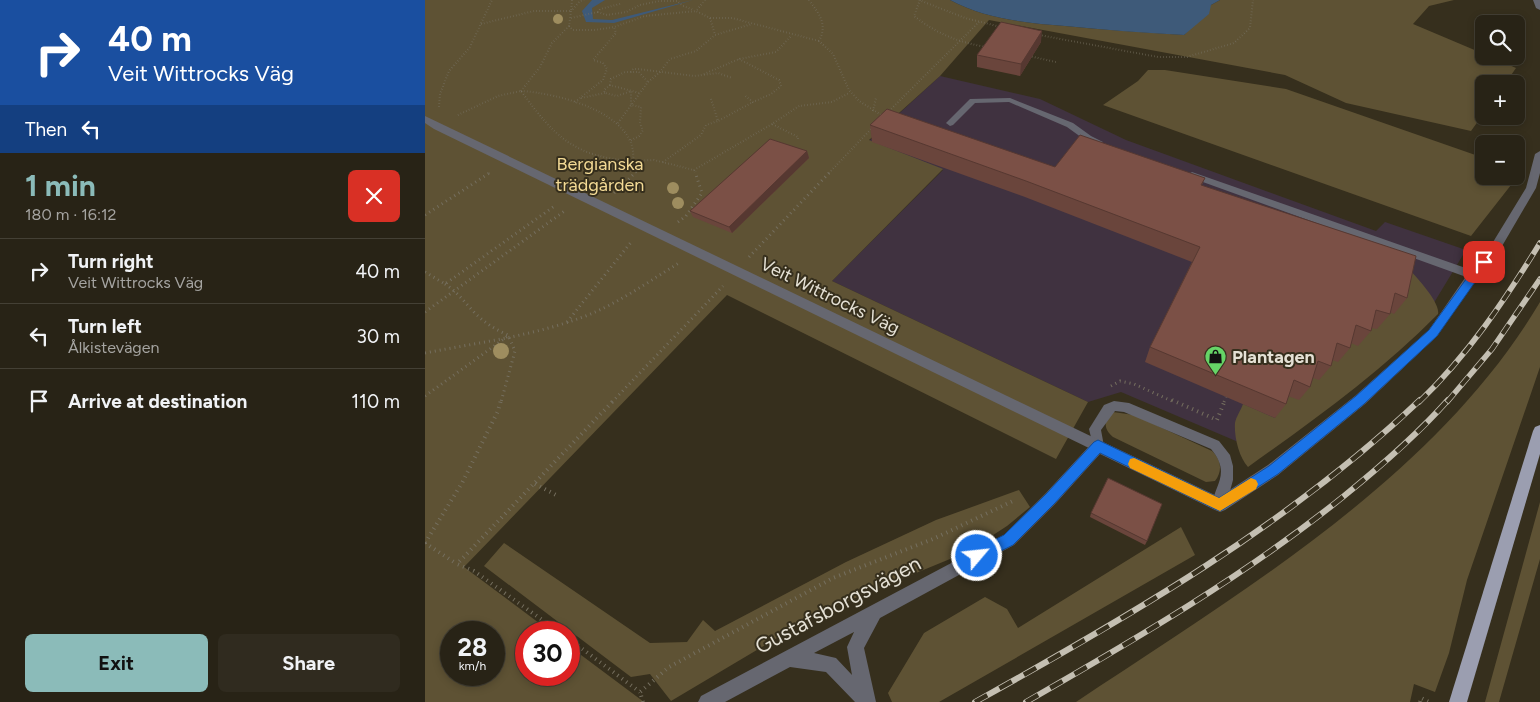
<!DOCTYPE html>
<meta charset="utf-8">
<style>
body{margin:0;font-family:Figtree,sans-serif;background:#302b1f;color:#f1f3f6;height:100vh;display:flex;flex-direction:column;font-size:19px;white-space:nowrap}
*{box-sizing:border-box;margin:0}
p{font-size:16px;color:#a5a4a1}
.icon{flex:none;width:28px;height:28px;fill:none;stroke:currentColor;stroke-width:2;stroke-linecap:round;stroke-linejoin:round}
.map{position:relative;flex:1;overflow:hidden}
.side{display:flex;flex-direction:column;background:#282316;width:425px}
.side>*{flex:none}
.top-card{background:#1a4fa0;color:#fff;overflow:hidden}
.tools{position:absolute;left:1050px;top:15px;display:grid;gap:10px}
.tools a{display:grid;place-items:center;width:50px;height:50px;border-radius:8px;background:#282316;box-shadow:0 2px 8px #0003,0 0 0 1px #444035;font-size:25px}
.speed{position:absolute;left:15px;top:621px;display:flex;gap:10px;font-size:25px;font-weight:700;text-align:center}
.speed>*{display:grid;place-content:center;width:65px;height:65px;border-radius:50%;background:#282316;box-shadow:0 2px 8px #0003,0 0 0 1px #444035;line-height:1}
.speed small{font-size:12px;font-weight:400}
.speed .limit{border:8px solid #d22;background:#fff;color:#111}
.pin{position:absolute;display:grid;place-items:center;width:42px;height:42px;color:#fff;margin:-21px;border-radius:10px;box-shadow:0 2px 8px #0006}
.me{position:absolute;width:55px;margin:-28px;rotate:62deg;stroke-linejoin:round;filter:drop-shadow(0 0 4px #0008)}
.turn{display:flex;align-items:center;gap:18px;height:105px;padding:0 25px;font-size:22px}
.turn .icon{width:65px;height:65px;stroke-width:2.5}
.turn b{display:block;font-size:35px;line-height:42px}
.then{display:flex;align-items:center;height:48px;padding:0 25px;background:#0003;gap:10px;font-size:19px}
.round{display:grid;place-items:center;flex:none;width:52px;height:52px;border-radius:8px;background:#302b1f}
.summary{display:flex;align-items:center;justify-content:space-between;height:85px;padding:0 25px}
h1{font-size:30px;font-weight:700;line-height:38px;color:#8bbbb9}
.primary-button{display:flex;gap:10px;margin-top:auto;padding:10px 25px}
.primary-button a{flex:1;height:58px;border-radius:8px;background:#8bbbb9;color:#111;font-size:20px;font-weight:700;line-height:58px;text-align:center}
.primary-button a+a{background:#302b1f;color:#f1f3f6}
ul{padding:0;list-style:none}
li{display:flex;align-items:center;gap:15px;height:65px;padding:0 25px;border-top:1px solid #444035}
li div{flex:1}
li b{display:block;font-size:19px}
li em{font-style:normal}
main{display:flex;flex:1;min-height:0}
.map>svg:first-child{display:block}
.commercial{fill:#403240}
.green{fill:#5e5234;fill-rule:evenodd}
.water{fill:#3e5a79}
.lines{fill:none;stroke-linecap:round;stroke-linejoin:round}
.path-far2{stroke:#756f5f;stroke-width:2;stroke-dasharray:0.5 2.5;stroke-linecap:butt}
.path-far1{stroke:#756f5f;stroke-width:3;stroke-dasharray:1 4;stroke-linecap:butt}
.path{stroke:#756f5f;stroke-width:4;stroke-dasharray:1 4.5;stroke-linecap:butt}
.service{fill:#666770;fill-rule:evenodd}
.pedestrian{fill:#666770;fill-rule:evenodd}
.minor{fill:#666770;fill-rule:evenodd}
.primary{fill:#9b9eb0;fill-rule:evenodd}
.rail-far1-casing{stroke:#c4bfb2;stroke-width:5.5}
.rail-casing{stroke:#c4bfb2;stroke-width:6}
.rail-far1{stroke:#362f1d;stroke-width:4;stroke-dasharray:11;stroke-linecap:butt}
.rail{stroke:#362f1d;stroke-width:4.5;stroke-dasharray:14;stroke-linecap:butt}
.tree{fill:#9e8d5f}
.wall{fill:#6a453c}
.shaded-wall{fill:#563831}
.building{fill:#7b5046;stroke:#563831}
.route{fill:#1a73e8;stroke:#114b97}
.slow{fill:#f59e0b}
.labels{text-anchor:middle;stroke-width:4;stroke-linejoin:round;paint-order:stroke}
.park-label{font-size:18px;fill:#f3da95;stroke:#362f1d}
.street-label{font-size:18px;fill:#e5e1d5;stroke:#362f1d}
.poi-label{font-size:18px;font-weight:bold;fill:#e5e1d5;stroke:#362f1d;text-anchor:start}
.near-street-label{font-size:21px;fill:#e5e1d5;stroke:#362f1d}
</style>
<main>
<section class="side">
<div class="top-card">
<div class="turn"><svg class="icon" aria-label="right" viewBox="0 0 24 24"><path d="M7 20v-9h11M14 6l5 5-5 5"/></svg><div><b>40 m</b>Veit Wittrocks Väg</div></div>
<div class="then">Then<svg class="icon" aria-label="left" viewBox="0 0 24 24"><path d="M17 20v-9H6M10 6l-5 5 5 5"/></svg></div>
</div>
<div class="summary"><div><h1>1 min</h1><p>180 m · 16:12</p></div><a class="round" style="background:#d93025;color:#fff"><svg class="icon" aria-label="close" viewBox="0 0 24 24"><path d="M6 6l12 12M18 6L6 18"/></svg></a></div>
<ul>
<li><svg class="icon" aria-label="right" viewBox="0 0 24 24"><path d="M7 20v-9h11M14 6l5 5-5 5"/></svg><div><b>Turn right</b><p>Veit Wittrocks Väg</p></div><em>40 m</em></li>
<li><svg class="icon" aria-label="left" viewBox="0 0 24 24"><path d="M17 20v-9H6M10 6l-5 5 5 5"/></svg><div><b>Turn left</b><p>Ålkistevägen</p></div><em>30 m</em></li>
<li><svg class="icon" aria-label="arrive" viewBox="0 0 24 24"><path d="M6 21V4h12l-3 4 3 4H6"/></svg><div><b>Arrive at destination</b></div><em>110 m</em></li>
</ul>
<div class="primary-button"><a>Exit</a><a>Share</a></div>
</section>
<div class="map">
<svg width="1115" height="702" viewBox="0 0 1115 702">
<rect width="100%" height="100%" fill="#362f1d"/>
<path class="commercial" d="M515,76L615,99L701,140L951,231L960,222L1041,250L1007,306L839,453L696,392L663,402L407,281L518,170L444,141Z"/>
<path class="green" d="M0,0H525C560,19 601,23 640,26C680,30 719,32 759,35L786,5L795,0H1029L1004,6L988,24L1059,54V56H1064L1091,68L1080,84H1059V113L1046,131L921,103L860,75L564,20L515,76L444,140L518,169L407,281L663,402L631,459L302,295L39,567L126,632H101V675H144V646L219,702H0ZM26,632H69V675H26Z
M723,70H740L861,89L1059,158V176H1091V169L1097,171L1046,236L678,105L713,81Z
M975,260C984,269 1016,301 1013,314C956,372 889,420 823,467C814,457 809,437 810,423C811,417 816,410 818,404L850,418L858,394L882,376L919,340L957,309L969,313Z
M1115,302V367L1042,580L1024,653L1010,692L989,684L985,702H651C816,592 1011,477 1115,302Z
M688,412L709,415L787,451C796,459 798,471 790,481L781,482L688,437C681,431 680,427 681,418Z
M594,490L605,507L582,526L542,552L394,613L246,701L225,674L206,677L59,566L79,543L225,643L262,642L278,620L290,631L421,562L511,520Z
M1115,502V559L1074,702H1060Z
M756,527L770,555L514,702H467L463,693L499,633L560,597L582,609L593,628Z"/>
<path class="water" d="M167,0H180L167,8L168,19L187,20L268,0L189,23L161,22L157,11Z
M525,0H795L786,5L784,14L759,35C719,33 680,30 640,26C601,23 560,19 525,0Z"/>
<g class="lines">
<path class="path-far2" d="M280,0L271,11L285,18H307L394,41
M384,0C394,14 403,24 394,41L408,54L424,90L434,101L458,116
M494,0L540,18L576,27
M495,0L489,16C512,34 533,42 561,47
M195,4L175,9L173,12L182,15L201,12L215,5L234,1H252L258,6L269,10
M146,18L173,12
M285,18L290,35
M56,24L109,11H146L147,0
M144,26L148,30H170L189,27L220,16L271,11
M614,35L733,57H762L809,43L825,28L828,0
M604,56L631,62
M314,59L354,80L356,86L346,94L328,102L319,95
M206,72L208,69H213L269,76L293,73L307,78
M279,74L314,59L351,52L367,35
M185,85L179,90L180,93L192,96L206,91V105L216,107L215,124L218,130L214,136L205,141
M96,91L115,67L127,43L144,26L146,11L155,1L159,0
M96,91C132,93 214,113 208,161C149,157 130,137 96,91Z
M214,93L185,85L186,79L200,72H214L223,82
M156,98L180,93
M286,99L293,121L328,102
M150,102L178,80L182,69L178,63L168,60L191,33L189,27
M14,107L15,94L24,71L45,47L67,0
M448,111L451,98
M462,113L554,22
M33,115L73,96L96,91
M193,123L223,82L235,72L245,59L271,51L290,35L327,24
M373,139V137L347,124L374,106L407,102L424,93
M238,162L276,135L281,125L293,121
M269,170L347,124
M64,173L66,172
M211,173L208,161L229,160L269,170L270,173
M404,173L447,128"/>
<path class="path-far1" d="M189,193L211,172
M0,215L66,172
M253,222L261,216L277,193L270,172
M324,257L405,172
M0,272L20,284L131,205
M20,284C31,291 38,300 46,309C57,321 69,329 83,335L90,351L76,402
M0,312L141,210
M142,322L207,241
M0,353C56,342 115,335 168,313C198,300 226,280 254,263
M686,386L695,381L709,384L749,402
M0,396L83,336
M187,402L298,286
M799,402L801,397"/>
<path class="path" d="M747,400L792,420L800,400
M110,484L133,496
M0,543L37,483L73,411L76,400
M0,543L32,564
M134,632L49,571L32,564L189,400
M144,639L215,692
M218,702L215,692L244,667L408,578L508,539L590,500
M995,702L996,698L1004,702"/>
<path class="service" d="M585,98L648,123L666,136L678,142L674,145L660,140L642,127L584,102L550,103L528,125L525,126L521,123L545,99Z
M767,172L1052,272L1053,275L1052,278H1044L764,177L762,175Z
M689,401L704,403L794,441L805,455L808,466V480L800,509L795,511L790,509C782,490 810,477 786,449L699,412L690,411L676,430L679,446L677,450L673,452L669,450L664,429L679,405Z"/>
<path class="pedestrian" d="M0,116L678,442L680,446L678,450L673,452L668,450L9,129L0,123Z"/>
<path class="minor" d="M1108,0H1115V10L1111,8Z
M1115,151V173L1111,188L1073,253L1052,278L1012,336L940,404L853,475L800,510L795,512L790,510L675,454L631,503L589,545L455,618L439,648L451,702H430L401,672L365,667L300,702H273L276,696L579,535L621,493L668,442L673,440L678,442L794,497L843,465L930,396L1004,330L1044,272L1065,247L1101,188L1110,154ZM429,632L422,647L427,675L411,658L389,653Z"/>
<path class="primary" d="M1115,425V454L1042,702H1024L1108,431L1110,427Z"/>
<defs>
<path id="rail-far1" d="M994,402C1043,355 1080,300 1115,243
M1022,402L1067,349L1115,279"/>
<path id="rail" d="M550,702C707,615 864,524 995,400
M601,702C711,639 821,575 919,496C956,466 992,435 1023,400"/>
</defs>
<use href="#rail-far1" class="rail-far1-casing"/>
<use href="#rail" class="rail-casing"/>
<use href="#rail-far1" class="rail-far1"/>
<use href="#rail" class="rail"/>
</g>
<g class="tree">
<circle cx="133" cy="19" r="5"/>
<circle cx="248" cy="188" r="6"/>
<circle cx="253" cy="203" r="6"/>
<circle cx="76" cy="351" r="8"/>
</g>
<path class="wall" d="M616,42L595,76L552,67V55Z
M445,125L630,167L780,178L777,185L982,298L969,314L965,312V314L952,329L947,328L946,331L933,346L926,343L925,348L913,362L907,360L906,366L894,380L888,378L885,387L874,400L863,396L861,404L850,418L720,362L725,347L767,262L600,197L447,142Z
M382,151L384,158L307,233L268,217L265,211Z
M666,513L722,541L720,545L665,517Z"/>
<path class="shaded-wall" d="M617,31L616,42L595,76L596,64Z
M382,151L384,158L307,233L304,227Z"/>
<path class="building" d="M576,22L617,31L596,64L552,55Z
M462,109L630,167L655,135L780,178L776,185L991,256L982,298L970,293L965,314L951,310L946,331L931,325L925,348L912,343L906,366L893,361L885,387L869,380L861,404L725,347L775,247L601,181L445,125Z
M345,139L382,151L304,227L265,211Z
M683,478L737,504L722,541L666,513Z"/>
<path class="route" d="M1059,259L1062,260L1064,262L1062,265L1012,336L939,404L853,474L799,509L795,511L790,509L675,453L630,503L588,545L552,563L547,561L545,556L547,551L579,535L621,494L669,442L673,440L794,498L844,466L931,396L1004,330L1055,260Z"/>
<path class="slow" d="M709,458L794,498L826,478L831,480L833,484L831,489L795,511L705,468L703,464L705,459Z"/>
<defs>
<symbol id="shop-pin" viewBox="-11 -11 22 30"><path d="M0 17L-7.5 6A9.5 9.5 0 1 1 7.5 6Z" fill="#66d467" stroke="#362f1d"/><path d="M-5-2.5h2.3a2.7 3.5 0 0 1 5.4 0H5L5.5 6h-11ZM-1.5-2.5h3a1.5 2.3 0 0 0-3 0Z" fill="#111"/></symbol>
</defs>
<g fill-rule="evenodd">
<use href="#shop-pin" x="778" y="344" width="25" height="34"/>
</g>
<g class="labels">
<g class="park-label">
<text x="175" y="170">Bergianska<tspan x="175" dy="21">trädgården</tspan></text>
</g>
<g class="street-label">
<text transform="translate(405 296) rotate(26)" y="6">Veit Wittrocks Väg</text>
</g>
<g class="poi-label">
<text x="807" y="363">Plantagen</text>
</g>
<g class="near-street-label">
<text transform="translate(413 605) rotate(-28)" y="7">Gustafsborgsvägen</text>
</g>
</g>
</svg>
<div class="tools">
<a><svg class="icon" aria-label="search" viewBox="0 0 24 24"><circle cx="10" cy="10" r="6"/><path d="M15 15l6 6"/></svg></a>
<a>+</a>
<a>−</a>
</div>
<div class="speed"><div>28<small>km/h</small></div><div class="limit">30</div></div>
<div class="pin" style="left:1059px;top:262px;background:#d93025"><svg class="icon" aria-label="arrive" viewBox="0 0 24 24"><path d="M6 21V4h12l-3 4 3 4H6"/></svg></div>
<svg class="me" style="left:552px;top:556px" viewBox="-20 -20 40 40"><circle r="17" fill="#1a73e8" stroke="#fff" stroke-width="3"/><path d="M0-11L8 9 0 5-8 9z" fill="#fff"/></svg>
</div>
</main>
